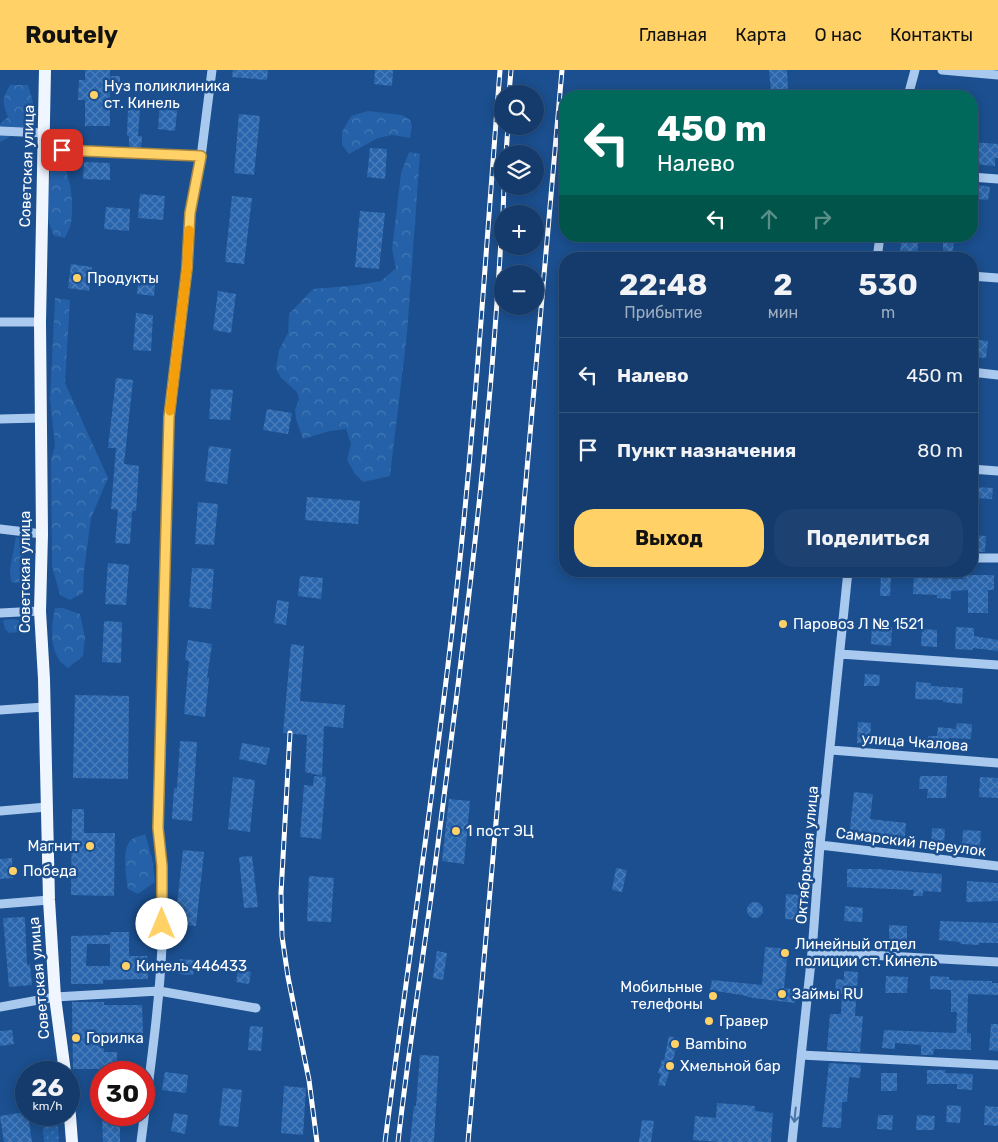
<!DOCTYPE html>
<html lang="ru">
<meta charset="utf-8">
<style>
body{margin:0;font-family:Rubik,sans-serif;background:#1d4271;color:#f1f3f6;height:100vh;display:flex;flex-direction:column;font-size:19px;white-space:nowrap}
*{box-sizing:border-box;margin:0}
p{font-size:16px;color:#9dadc1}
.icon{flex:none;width:28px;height:28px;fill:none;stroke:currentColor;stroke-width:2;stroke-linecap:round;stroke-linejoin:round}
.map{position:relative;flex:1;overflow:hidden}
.side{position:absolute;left:559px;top:182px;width:419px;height:325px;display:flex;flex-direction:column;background:#143b6b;border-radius:20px;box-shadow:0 2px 12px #0003,0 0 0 1px #33557e}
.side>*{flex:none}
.banner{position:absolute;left:559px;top:20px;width:419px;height:152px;border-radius:20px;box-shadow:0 2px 12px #0003,0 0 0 1px #33557e;background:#00695c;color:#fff;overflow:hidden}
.tools{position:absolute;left:494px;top:15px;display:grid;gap:10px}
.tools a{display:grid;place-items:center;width:50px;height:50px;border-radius:50%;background:#143b6b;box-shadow:0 2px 12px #0003,0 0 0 1px #33557e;font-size:25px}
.speed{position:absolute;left:15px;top:991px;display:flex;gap:10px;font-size:25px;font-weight:700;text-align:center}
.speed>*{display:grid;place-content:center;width:65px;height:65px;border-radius:50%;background:#143b6b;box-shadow:0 2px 12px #0003,0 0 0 1px #33557e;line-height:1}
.speed small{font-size:12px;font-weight:400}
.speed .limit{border:8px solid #d22;background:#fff;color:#111}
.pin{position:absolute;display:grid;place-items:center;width:42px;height:42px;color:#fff;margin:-21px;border-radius:10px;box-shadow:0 2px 8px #0006}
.me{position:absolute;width:55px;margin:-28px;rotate:0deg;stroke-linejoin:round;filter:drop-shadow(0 0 4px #0008)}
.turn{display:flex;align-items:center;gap:18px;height:105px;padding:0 15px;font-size:22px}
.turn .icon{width:65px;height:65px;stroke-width:2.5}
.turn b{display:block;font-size:35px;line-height:42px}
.lanes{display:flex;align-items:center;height:48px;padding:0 15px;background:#0003;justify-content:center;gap:25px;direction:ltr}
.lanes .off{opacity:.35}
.eta{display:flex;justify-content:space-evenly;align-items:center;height:85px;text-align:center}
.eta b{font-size:30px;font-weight:700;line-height:35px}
.button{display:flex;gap:10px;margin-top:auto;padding:10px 15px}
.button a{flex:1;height:58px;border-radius:20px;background:#ffd166;color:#111;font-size:20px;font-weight:700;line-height:58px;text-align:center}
.button a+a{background:#1d4271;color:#f1f3f6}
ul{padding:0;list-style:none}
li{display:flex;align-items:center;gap:15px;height:75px;padding:0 15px;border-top:1px solid #33557e}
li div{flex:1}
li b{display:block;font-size:19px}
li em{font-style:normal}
header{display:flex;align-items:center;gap:30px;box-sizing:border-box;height:70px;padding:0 25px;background:#ffd166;color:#111}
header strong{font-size:24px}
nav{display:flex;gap:28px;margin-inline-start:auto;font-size:18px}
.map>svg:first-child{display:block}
.grass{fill:url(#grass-dots)}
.forest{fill:url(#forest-crowns)}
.building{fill:url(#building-cross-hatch);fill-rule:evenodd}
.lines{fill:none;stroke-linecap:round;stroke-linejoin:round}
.minor{stroke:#a9c9ee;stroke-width:9}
.major{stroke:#f0f6ff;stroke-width:12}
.rail-casing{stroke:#fff;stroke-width:5}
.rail{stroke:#1b4f8f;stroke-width:3;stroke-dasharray:9;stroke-linecap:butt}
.oneway{stroke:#4674ac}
.route-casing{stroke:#a68842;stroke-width:12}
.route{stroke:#ffd166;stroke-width:9}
.slow{stroke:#f59e0b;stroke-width:9}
.poi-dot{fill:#ffd166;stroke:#1b4f8f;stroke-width:2}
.labels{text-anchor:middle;stroke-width:5;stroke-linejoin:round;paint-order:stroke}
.poi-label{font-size:15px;fill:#fff;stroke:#1b4f8f;text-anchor:start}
.street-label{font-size:15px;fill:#fff;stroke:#1b4f8f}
</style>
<header>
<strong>Routely</strong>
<nav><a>Главная</a><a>Карта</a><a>О нас</a><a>Контакты</a></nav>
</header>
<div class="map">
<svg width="998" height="1072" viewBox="0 0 998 1072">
<defs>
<pattern id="grass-dots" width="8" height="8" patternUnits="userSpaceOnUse" patternTransform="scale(1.25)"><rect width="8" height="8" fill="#2461a8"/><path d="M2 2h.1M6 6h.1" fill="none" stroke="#4579b5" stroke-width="1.8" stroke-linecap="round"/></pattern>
<pattern id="forest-crowns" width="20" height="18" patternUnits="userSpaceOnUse" patternTransform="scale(1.25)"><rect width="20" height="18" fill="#2461a8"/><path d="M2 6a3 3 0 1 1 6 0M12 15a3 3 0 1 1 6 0" fill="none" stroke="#4579b5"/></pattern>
<pattern id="building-cross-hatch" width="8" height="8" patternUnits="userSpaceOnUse" patternTransform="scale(1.25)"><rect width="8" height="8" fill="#2a66ad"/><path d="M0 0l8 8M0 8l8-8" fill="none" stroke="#4a7db9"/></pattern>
</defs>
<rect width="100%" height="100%" fill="#1b4f8f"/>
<path class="grass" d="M49,1045H54L58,1058L59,1072H44L43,1059Z"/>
<path class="forest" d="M10,15H28L33,32L30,52L15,64L0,72V54L8,47C2,32 2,29 10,15Z
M368,41L402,45L410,50L412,56L410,68L392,65L378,68L349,84L342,75V62L351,46Z
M409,82L420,84L407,264L390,406L363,412L355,404L347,390L351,374L346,359L330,361L303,369L296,349L295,340L299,329L297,322L281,308L276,298L279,280L288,263L289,244L313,219L358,215L381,211L396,198L392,179L401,103Z
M56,88C72,99 74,135 71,153C70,158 67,163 65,168L54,166L46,145L51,93Z
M55,228L70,230L65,313L108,408L91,448L84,501L83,523L70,530L60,525L52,496L51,389L55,376L50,329Z
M16,467L24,470V490L20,513L11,512L10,499Z
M55,538H63L80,544L85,567L83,586L68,598C48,585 51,558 55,538Z
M12,549L19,550L20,562L9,563L5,559L3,550Z
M145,764L152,788L155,812L138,824L128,819C126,808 122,779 130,771C134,767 140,766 145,764Z"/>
<path class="building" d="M85,0H110V6H120V18H110V56H85V30H78L79,10H85Z
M233,0H268L267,10L232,7Z
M375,0H393L392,16L374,14Z
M769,0H787L788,20L771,22Z
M160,31L178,32L175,61L158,59Z
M128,39H140L138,66H142L141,78L129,77V66H127Z
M239,44L260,46L254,105L234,103Z
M971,72L998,74V88H995V96L971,94Z
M370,78L387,79L385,109L367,107Z
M84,92L110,93V110L83,109Z
M979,115L990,117L988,130L978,129Z
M140,124L165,126L163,150L138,148Z
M232,126L252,128L244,194L225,192Z
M106,137L130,139L129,161L104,159Z
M360,141L385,143L379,199L355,197Z
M943,166H954L953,183H943Z
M901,170L918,171L917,188L900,187Z
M71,194L92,197L89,221L68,218Z
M139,204L156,206L154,226L137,224Z
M218,221L236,224L231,263L213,260Z
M136,243L153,245L151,281L133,280Z
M979,270L988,271L986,288L973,287L975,272L979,273Z
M116,308L133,310L124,394L139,396L136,441H132L130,474L115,473L118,440L111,439L116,378H108Z
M211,319L233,320L230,350L209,349Z
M267,339L292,343L288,364L263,360Z
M209,376L231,379L227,414L205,411Z
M974,417L993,418L992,429L974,428Z
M307,427L360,431L358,454L305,450Z
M198,432L218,434L214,475L195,474Z
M972,465L986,466L985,482H971Z
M108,493L129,495L126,535L105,534Z
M192,498L214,499L211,539L189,537Z
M914,504L932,505V508L963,509V505H994V520H988V543H968V520L951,521V529L937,528V525L913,524Z
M881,505H891L890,526H880Z
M300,506L323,508L321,529L298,526Z
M277,530L289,532L286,555L274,553Z
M104,551L122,552L121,593L102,592Z
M872,555L892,557L891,576L871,574Z
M956,557L974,558V566L998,570V581L973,578V580L955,579Z
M922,559L937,560V577L921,576Z
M188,570L212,574L207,608H209L205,647L184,644L189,591L185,590Z
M291,574L304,576L300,631L345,635L343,658L324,656L322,706L305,702L307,665L283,663Z
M865,604L880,605L879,616H864Z
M916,612L931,613V616L963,618L962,634L943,632V630L915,629Z
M75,625L129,626L128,709L73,708Z
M858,652L871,653L870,674L857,673Z
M957,653L972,654L971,669L949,668L948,676L928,675V666H937L938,657L956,659Z
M180,671L197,672L192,751L172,749L174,718H177Z
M242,673L270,678L266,695L239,689Z
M314,706L326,707L321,769L300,767L304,715L313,716Z
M920,706H947L946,728H927L928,719H919Z
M233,707L255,710L250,762L228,759Z
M980,707L998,708V728L979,727Z
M854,722L873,724L870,749L906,753L904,777L883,775L884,770L849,767Z
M449,729L470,731L464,794L442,791Z
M72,739H84V763H115L114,826L71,825Z
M932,758L945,759L944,775L931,774Z
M963,760L981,761L980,779L962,778Z
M183,780L204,782L196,856L175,854Z
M252,786L258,837L244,838L239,787Z
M12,788L13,808L0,809V789Z
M616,798L627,800L622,822L612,820Z
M847,799H877L942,804L941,822L923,821V826H913L914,820L847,817Z
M309,806L334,808L331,852L307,851Z
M967,811L998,813V831L966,832Z
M786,824L801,825L800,850L785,849Z
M747 840a8 8 0 1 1 16 0a8 8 0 1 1-16 0Z
M845,836L863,838L862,852L844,851Z
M25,847L27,895L30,894L32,915L9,917L3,848Z
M940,851L998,853V873H979V875L960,874L961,872L939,870Z
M889,855L907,856V872H889Z
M110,862H129V886H147L148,909L103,910V914H71V866L110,865ZM87,874H110V896H86Z
M765,877L788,879L784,918L797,920L795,933L747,927V926L710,920L712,910L762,915Z
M437,881L447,883L443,910L433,908Z
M180,889L194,890L193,905L179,904Z
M238,900L251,902L249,914L236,912Z
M844,901L858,902L855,946H863L860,982L827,980L830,944H841L842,924H835L836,909L844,910Z
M886,906L908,907L907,923H885Z
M930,906L949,907V910L992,911V913H998V925L968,924L967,963H971V980L934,979L933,985H921V975L895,973V979L882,978L884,960L956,963L957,942H951V920L930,919Z
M72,932H104V935H142L143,963H104V982H117V1002H106V999H73Z
M991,954H998V981L989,980Z
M250,956L263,957L261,981L248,980Z
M12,960L14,974L0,976V961Z
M669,966L679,969L665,1016L658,1015L661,1004L658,1003L662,990H664Z
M420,985L439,986L434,1072H410L414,1036H416Z
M829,993L861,995L860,1008L849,1007L847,1032H842L841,1058L822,1057Z
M927,1000H945V1003L973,1004L972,1020L957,1019V1014H927Z
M165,1002L188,1005L186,1023L162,1020Z
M881,1003H897V1021H881Z
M284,1016L306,1018L303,1065L281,1063Z
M223,1018L242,1020L238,1057L219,1055Z
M717,1033L755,1036V1041L773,1043L771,1072H720L693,1070L695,1046L716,1048Z
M947,1035L961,1036L960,1053L946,1052Z
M985,1036L998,1037V1056L984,1055Z
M26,1042V1045H28L32,1072H4L0,1046Z
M174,1043L188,1045L185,1064L171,1061Z
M102,1045H120V1072H103Z
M878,1045H893L892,1060L877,1059Z
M917,1045L935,1046L934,1060H916Z
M642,1050L654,1051L651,1072H639Z"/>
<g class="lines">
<path class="minor" d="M942,0L998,5
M908,26L915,0
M0,61L44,63
M43,79L201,87
M971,107L998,109
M877,189L880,166
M971,206L998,208
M0,252H40
M971,302L998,305
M0,349L40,348
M971,399L998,401
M0,459L42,464
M971,488H998
M0,543L40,541
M840,584L998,595
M0,640L44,637
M831,680L998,693
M0,741L47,737
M820,775L998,796
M0,834L49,830
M812,882L998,892
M0,937L55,927L159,921L256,938
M801,985L998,995
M141,1072C149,1007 159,941 162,876C164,837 162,797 159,758L169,347L187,198L190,143L201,87L212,0
M792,1072L812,882L820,775L848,501"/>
<path class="major" d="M45,0L40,252L42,464L40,541L44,609L49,830L55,927L65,1002
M69,1033L72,1072"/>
<defs>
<path id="rail" d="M509,24L511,0
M506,84L508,56
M503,144L504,116
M290,663L281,823L282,866L288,907L309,1010L317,1072
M385,1072C408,893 435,714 455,535C475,357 486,178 500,0
M398,1072C409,975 425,878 437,781C464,572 491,362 502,151
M468,1072L562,0"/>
</defs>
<use href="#rail" class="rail-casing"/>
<use href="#rail" class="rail"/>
</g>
<defs><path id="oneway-shaft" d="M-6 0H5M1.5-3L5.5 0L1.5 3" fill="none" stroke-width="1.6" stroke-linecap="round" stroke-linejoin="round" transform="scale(1.25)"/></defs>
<use class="oneway" href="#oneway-shaft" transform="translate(795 1045) rotate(96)"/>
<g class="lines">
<defs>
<path id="route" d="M62,80L201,86L190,143L187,198L169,347L158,758L162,796V854"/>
</defs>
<use href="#route" class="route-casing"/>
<use href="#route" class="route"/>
<path class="slow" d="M170,341L187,198L189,160"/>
</g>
<g class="poi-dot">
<circle cx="94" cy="25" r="5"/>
<circle cx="77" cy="208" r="5"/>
<circle cx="783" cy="554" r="5"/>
<circle cx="456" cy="761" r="5"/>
<circle cx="90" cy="776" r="5"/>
<circle cx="13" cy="801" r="5"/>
<circle cx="785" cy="883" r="5"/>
<circle cx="126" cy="896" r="5"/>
<circle cx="782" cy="924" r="5"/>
<circle cx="713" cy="926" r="5"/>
<circle cx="709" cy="951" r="5"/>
<circle cx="76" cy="968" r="5"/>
<circle cx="675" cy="974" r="5"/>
<circle cx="670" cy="996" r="5"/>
</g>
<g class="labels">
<g class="poi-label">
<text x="104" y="21">Нуз поликлиника<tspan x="104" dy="17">ст. Кинель</tspan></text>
<text x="87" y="213">Продукты</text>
<text x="793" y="559">Паровоз Л № 1521</text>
<text x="466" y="766">1 пост ЭЦ</text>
<text x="80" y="781" text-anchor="end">Магнит</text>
<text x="23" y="806">Победа</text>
<text x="795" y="879">Линейный отдел<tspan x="795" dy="17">полиции ст. Кинель</tspan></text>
<text x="136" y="901">Кинель 446433</text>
<text x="703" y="922" text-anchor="end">Мобильные<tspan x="703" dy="17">телефоны</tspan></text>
<text x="792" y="929">Займы RU</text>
<text x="719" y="956">Гравер</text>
<text x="86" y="973">Горилка</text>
<text x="685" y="979">Bambino</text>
<text x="680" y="1001">Хмельной бар</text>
</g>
<g class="street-label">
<text transform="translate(27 96) rotate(-88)" y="5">Советская улица</text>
<text transform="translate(25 502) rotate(-90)" y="5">Советская улица</text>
<text transform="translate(915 672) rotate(4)" y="5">улица Чкалова</text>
<text transform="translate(911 772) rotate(7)" y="5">Самарский переулок</text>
<text transform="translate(807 785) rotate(-85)" y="5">Октябрьская улица</text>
<text transform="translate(39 908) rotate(-95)" y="5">Советская улица</text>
</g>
</g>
</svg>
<div class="tools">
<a><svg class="icon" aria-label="search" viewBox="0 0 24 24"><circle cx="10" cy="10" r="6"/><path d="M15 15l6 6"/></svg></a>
<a><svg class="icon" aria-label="layers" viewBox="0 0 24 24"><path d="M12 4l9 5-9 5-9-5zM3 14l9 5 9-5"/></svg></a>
<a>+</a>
<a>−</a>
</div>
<div class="speed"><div>26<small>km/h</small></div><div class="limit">30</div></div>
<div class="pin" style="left:62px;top:80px;background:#d93025"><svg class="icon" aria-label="arrive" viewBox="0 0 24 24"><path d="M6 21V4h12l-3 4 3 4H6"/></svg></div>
<svg class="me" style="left:162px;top:854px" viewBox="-20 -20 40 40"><circle r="19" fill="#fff"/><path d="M0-13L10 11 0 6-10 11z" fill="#ffd166"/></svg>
<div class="banner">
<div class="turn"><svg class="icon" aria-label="left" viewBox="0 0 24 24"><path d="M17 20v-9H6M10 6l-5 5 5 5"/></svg><div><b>450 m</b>Налево</div></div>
<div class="lanes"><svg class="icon" aria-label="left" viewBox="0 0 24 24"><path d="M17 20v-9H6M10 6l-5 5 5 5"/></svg><svg class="icon off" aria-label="ahead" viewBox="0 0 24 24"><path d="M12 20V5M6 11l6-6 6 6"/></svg><svg class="icon off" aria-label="right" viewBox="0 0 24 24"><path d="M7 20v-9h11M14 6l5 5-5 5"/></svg></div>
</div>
<section class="side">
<div class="eta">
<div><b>22:48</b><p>Прибытие</p></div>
<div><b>2</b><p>мин</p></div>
<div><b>530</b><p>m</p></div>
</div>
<ul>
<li><svg class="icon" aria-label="left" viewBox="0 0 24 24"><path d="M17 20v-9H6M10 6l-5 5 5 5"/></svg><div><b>Налево</b></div><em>450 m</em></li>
<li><svg class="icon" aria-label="arrive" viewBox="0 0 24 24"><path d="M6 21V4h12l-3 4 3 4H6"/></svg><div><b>Пункт назначения</b></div><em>80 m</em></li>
</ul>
<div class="button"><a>Выход</a><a>Поделиться</a></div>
</section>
</div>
